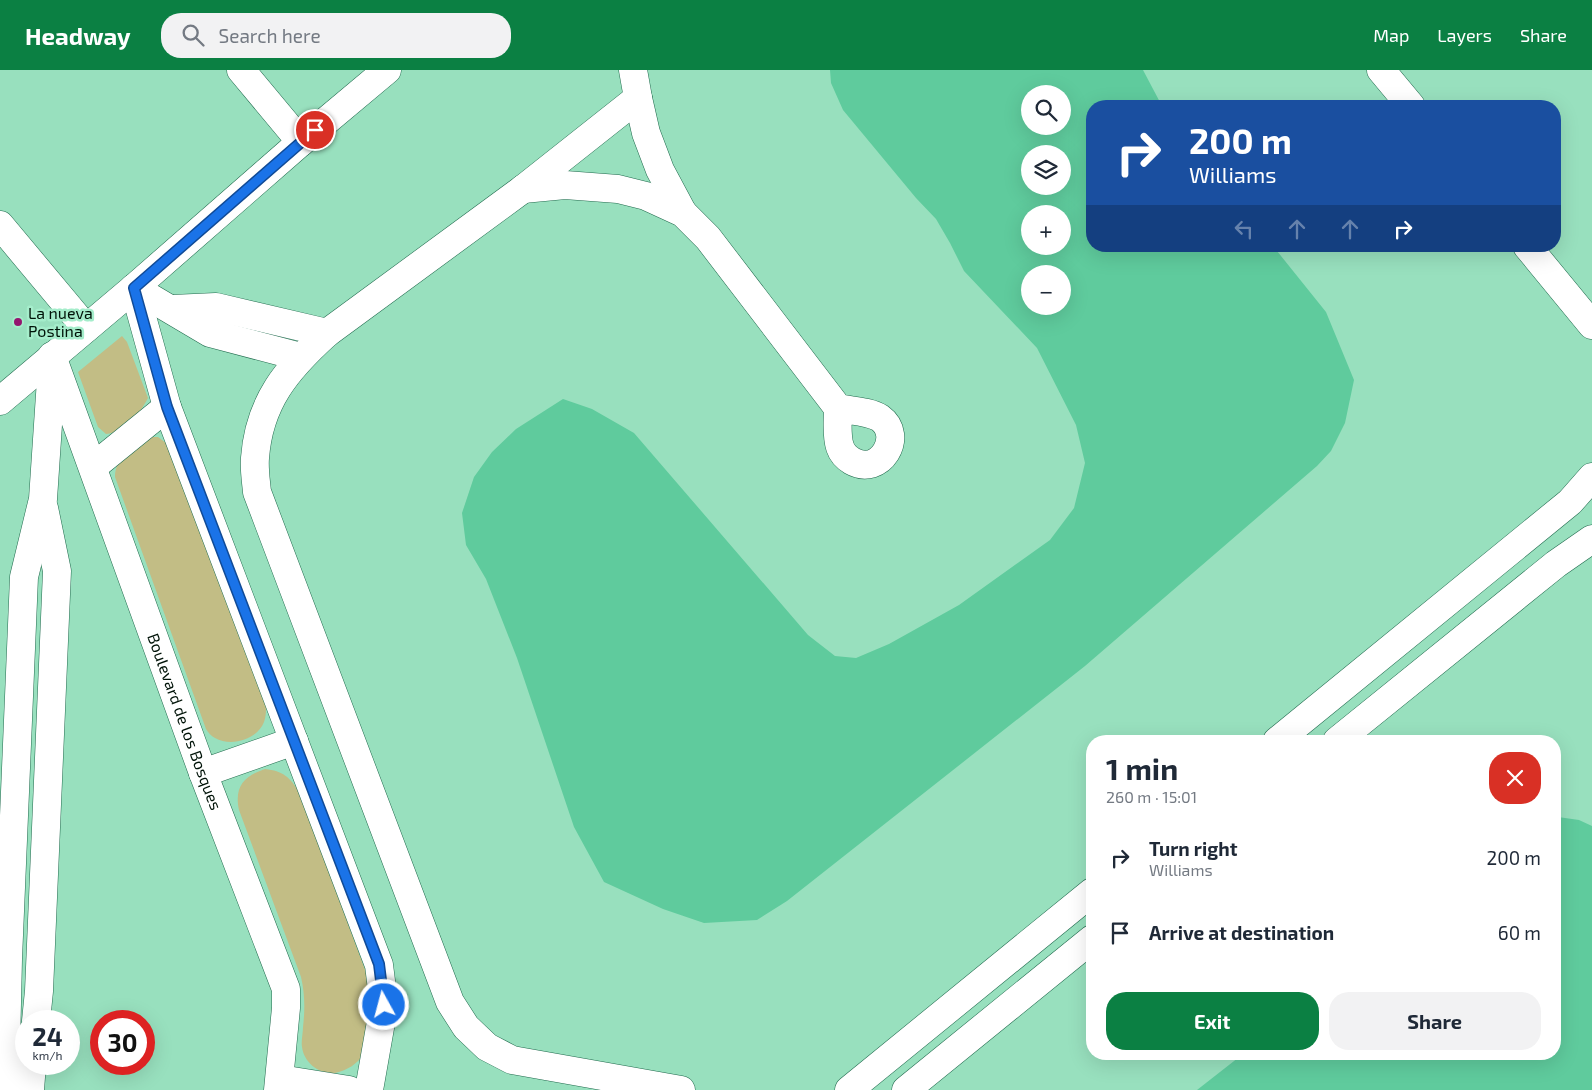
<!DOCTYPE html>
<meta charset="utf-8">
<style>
body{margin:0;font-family:"Exo 2",sans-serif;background:#f2f2f3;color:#1f2937;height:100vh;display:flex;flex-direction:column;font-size:19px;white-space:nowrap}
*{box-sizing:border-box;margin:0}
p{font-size:16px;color:#747a83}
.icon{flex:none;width:28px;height:28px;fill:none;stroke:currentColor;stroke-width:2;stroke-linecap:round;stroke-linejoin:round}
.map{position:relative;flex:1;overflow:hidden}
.side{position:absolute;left:1086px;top:665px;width:475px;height:325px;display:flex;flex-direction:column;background:#fff;border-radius:20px;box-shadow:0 5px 20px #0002}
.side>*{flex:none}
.top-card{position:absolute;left:1086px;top:30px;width:475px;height:152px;border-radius:20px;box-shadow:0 5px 20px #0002;background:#1a4fa0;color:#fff;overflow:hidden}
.tools{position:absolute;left:1021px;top:15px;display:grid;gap:10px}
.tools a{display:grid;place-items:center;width:50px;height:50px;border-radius:50%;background:#fff;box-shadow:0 5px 20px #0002;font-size:25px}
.speed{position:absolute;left:15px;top:940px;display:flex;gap:10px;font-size:25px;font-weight:700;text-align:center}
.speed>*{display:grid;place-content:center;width:65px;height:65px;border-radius:50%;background:#fff;box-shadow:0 5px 20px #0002;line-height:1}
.speed small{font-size:12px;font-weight:400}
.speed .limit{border:8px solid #d22;background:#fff;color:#111}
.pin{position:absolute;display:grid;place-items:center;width:42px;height:42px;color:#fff;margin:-21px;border:2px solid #fff;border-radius:50%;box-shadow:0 1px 5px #0007}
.me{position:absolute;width:55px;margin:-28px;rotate:353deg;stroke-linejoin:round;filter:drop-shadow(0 0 4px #0008)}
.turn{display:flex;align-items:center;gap:18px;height:105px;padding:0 20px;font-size:22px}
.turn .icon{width:65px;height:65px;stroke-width:2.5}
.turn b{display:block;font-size:35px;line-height:42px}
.lanes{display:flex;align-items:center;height:48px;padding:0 20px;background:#0003;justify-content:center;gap:25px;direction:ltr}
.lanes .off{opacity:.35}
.round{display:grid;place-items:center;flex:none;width:52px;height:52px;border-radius:20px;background:#f2f2f3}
.headline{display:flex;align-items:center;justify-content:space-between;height:85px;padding:0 20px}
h1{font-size:30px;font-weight:700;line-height:38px}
.primary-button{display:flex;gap:10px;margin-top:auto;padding:10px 20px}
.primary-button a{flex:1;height:58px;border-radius:20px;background:#0b8043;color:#fff;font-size:20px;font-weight:700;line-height:58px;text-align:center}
.primary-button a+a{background:#f2f2f3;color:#1f2937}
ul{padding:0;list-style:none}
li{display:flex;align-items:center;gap:15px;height:75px;padding:0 20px}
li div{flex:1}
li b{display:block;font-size:19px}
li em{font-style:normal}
header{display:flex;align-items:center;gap:30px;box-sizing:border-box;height:70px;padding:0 25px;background:#0b8043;color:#fff}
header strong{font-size:24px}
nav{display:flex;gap:28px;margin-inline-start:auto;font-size:18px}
.search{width:350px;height:45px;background:#f2f2f3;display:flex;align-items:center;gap:12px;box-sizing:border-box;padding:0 18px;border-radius:20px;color:#747a83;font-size:19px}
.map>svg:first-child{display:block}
.green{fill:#c2bd85}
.water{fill:#5fcb9d;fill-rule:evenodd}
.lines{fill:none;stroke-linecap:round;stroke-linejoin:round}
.minor-casing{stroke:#216b4e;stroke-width:29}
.minor{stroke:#fff;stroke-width:28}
.route-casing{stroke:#114b97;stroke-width:12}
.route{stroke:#1a73e8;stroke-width:9}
.poi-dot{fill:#94156f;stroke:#a5edcb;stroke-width:2}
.labels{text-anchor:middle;stroke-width:5;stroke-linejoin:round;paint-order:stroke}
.poi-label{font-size:16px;fill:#001308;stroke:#a5edcb;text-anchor:start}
.street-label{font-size:16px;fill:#001308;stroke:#a5edcb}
</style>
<header>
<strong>Headway</strong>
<div class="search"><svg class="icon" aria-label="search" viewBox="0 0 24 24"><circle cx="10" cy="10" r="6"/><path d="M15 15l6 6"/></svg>Search here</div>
<nav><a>Map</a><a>Layers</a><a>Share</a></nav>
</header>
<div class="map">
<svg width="1592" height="1020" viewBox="0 0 1592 1020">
<rect width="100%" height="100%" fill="#98e0be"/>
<path class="green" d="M122,266L127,272L148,328C139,345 126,362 106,364L98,357L78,302Z
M149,367H158L166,373L266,636C266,641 266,647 264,652C257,670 231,677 215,668C211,666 208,662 206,659L115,407C115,387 134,378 149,367Z
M265,699C283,701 290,707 299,722L370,913L373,926L364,984C357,994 348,1000 335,1003C320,1005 304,993 302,977C301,971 303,963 303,957C305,940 305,924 301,907L239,740C234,717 244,706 265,699Z"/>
<path class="water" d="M830,0H1143L1162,36H1092V176H1273L1326,242L1354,310L1345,353L1331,381L1317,396L1085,596L787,831L757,850L704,853L663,839L604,812L574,757L517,588L486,509L466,475L462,443L474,407L492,382L516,359L563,329L592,339L634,363L808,565L835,586L856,588L889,574L959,535L1050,470L1074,438L1085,393L1076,355L1037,278L964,201L950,173L936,149L916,128L843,40L831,13ZM1030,24H1062V56H1030ZM1030,84H1062V116H1030ZM1030,144H1062V176H1030ZM1030,204H1062V236H1030Z
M1558,747L1579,750L1592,756V1020H1197L1243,984H1555V748Z"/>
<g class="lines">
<defs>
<g id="minor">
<path d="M241,0L301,72"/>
<path d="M633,0L638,28L523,119L327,263C287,299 259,332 255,388C254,399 256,411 257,422L450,932L466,957L487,977L512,990L681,1020"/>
<path d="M1381,0L1411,36"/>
<path d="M638,28L646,63L660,100L683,143"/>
<path d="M523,119L565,115L618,119L646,126L683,143L708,168L838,338C838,350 836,365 840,377C842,383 847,388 852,391C880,407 905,366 880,348C869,341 851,341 838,338"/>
<path d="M0,155L86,258"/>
<path d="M1527,176L1592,255"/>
<path d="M134,218L167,337L379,895L384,935L369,1020"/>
<path d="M134,218L210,263L301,287"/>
<path d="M172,239L216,237L327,263"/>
<path id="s1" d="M52,286L203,703L286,919V938L278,1020"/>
<path d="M0,331L134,218L301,72L387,0"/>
<path d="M93,397L167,337"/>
<path d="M1277,671L1570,432L1592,407"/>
<path d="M1337,671L1556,494L1592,469"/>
<path d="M203,703L294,671"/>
<path d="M36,951L39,921L57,501L44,438"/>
<path d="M280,1009L349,1020"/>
<path d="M5,1020L8,889L24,507L43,429L52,295"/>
<path d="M30,1020L32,994"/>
<path d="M849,1020L1092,822"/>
<path d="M906,1020L1092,869"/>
</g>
</defs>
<use href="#minor" class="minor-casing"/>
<use href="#minor" class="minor"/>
</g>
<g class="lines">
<defs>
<path id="route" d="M315,60L134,218L167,337L379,894L384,935"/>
</defs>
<use href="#route" class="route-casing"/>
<use href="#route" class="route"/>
</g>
<circle class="poi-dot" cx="18" cy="252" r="5"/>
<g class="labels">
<g class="poi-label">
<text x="28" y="249">La nueva<tspan x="28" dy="18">Postina</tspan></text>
</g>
<g class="street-label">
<text dy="6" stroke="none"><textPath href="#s1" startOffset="389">Boulevard de los Bosques</textPath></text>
</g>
</g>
</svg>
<div class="tools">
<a><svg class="icon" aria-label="search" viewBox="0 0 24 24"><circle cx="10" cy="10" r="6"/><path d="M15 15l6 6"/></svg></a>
<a><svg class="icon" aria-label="layers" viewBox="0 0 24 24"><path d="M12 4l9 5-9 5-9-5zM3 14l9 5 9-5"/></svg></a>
<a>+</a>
<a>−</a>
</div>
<div class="speed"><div>24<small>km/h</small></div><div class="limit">30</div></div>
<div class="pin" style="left:315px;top:60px;background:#d93025"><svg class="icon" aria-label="arrive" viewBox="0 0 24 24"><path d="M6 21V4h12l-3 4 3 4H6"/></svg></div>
<svg class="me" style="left:384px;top:935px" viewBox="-20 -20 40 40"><circle r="17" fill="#1a73e8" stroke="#fff" stroke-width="3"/><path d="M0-11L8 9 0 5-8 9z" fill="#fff"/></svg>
<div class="top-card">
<div class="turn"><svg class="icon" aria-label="right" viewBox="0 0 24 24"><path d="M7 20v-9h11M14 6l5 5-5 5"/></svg><div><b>200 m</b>Williams</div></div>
<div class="lanes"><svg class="icon off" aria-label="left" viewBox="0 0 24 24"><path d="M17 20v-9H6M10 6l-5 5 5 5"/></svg><svg class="icon off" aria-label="ahead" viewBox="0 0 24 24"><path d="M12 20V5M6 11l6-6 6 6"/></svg><svg class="icon off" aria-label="ahead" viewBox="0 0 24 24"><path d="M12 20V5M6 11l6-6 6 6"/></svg><svg class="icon" aria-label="right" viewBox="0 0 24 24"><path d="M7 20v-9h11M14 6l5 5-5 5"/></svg></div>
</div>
<section class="side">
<div class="headline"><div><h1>1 min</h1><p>260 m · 15:01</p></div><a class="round" style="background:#d93025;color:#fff"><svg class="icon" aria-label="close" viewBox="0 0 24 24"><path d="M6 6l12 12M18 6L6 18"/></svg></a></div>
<ul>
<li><svg class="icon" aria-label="right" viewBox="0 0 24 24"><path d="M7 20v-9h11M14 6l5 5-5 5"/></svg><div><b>Turn right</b><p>Williams</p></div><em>200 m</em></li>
<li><svg class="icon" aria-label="arrive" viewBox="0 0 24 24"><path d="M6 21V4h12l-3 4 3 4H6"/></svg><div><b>Arrive at destination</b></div><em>60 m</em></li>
</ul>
<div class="primary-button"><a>Exit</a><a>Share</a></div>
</section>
</div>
